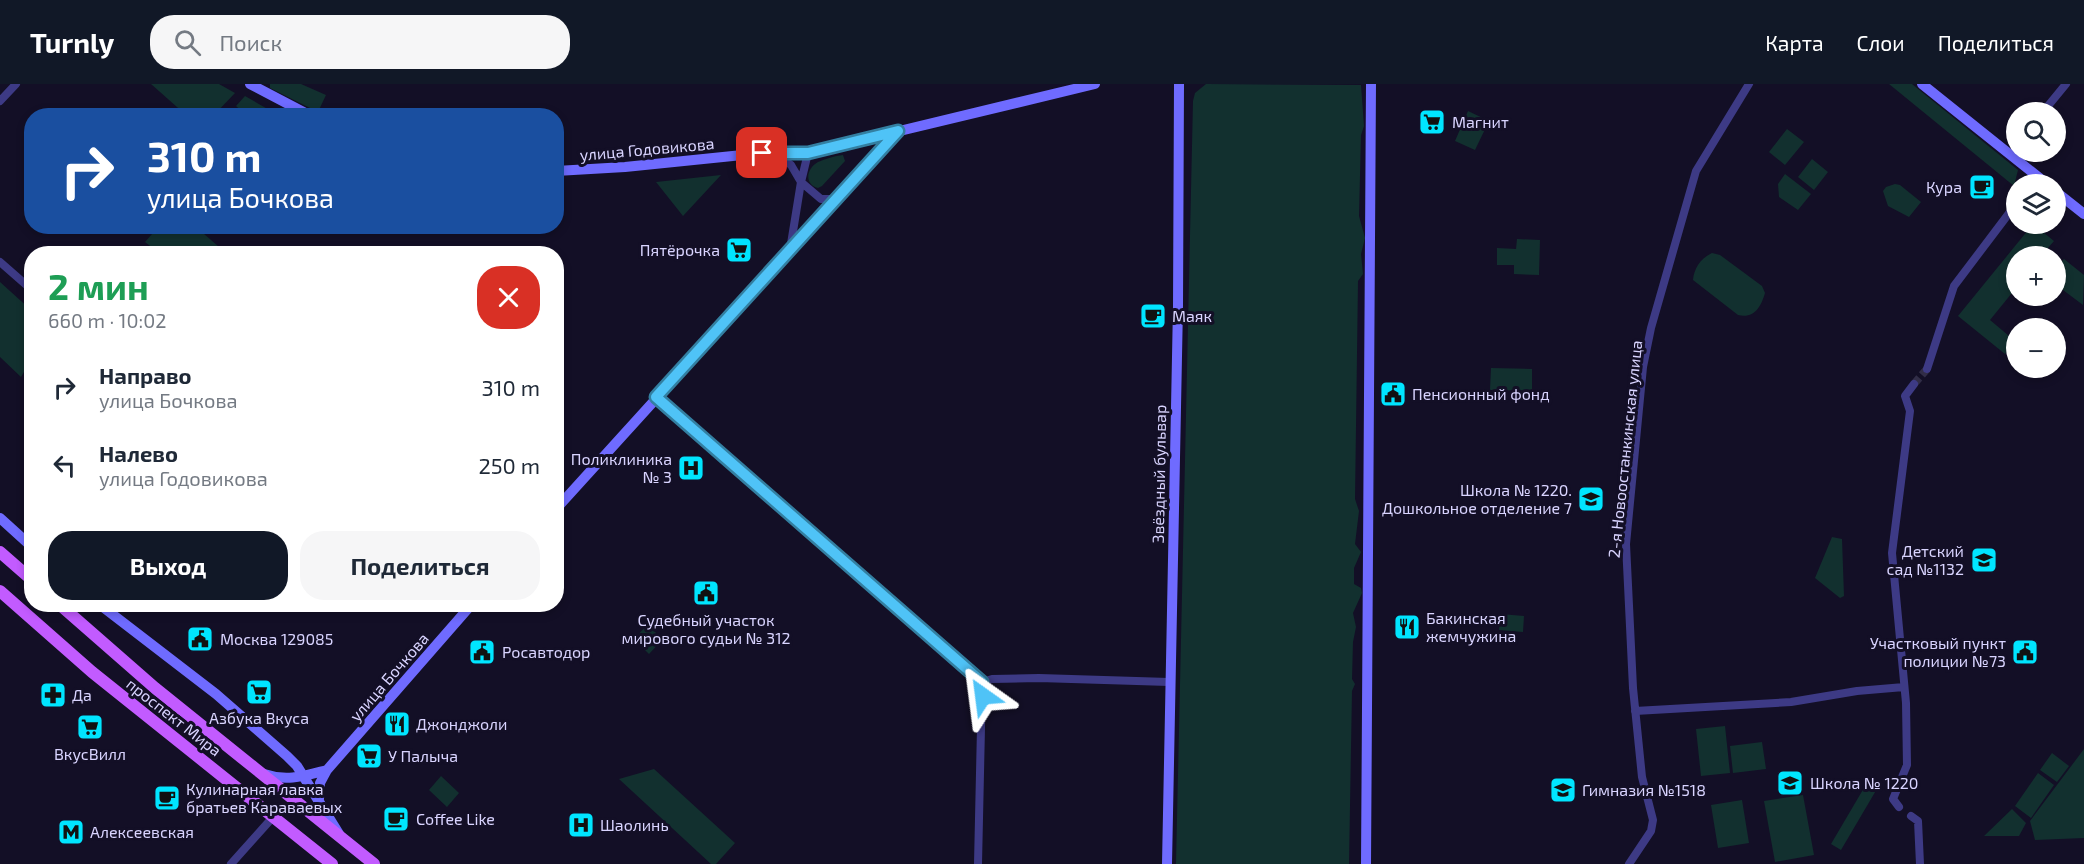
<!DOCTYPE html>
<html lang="ru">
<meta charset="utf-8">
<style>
body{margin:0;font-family:"Exo 2",sans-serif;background:#f6f6f7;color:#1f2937;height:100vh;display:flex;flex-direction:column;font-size:22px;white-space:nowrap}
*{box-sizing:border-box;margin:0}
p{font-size:20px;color:#747a83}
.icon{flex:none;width:33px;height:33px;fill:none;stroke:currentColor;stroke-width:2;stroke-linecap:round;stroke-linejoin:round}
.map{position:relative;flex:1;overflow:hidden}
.details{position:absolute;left:24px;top:162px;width:540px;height:366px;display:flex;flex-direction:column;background:#fff;border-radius:24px;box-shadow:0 3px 9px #0003}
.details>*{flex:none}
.top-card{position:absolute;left:24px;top:24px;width:540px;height:126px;border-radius:24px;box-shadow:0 3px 9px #0003;background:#1a4fa0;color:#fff;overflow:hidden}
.buttons{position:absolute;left:2006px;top:18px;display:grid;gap:12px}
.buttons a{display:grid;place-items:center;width:60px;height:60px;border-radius:50%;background:#fff;box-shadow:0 3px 9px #0003;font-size:30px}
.pin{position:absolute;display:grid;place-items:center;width:51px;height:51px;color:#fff;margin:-26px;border-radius:12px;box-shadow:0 3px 9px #0006}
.me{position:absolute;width:66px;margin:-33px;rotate:329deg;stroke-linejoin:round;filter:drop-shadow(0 0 4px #0008)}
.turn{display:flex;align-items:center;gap:21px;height:126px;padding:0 24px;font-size:27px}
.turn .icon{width:78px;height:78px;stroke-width:2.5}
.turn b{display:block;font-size:42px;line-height:51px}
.round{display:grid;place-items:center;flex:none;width:63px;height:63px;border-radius:24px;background:#f6f6f7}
.head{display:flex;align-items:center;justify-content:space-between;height:102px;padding:0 24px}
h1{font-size:36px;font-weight:700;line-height:45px;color:#1e9e55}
.cta{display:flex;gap:12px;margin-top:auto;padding:12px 24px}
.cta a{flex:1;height:69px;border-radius:24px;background:#111827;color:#fff;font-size:24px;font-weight:700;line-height:69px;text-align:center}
.cta a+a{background:#f6f6f7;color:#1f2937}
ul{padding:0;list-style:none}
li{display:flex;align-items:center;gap:18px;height:78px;padding:0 24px}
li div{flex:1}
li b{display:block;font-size:22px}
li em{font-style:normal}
header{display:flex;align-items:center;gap:36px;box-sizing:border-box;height:84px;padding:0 30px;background:#111827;color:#fff}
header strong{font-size:28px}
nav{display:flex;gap:33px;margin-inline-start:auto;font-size:21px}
.search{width:420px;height:54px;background:#f6f6f7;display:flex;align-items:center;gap:15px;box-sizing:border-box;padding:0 21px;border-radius:24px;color:#747a83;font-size:22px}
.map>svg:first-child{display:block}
.green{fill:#12302f}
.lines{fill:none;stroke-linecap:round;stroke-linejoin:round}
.street-tunnel{stroke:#312d47;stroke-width:8;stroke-dasharray:8 4;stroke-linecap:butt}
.street{stroke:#3d3a85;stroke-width:8}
.secondary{stroke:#6f6bff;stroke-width:10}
.primary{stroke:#c25bff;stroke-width:12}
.route-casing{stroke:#337fa1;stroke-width:15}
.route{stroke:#4fc3f7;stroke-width:10}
.labels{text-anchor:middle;stroke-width:6;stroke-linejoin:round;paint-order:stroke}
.poi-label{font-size:16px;fill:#d9d4ff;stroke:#130f26;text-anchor:start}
.street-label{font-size:16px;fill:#d9d4ff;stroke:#130f26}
</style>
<header>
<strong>Turnly</strong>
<div class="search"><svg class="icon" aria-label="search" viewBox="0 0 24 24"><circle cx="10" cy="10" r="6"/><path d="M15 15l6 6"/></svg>Поиск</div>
<nav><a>Карта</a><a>Слои</a><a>Поделиться</a></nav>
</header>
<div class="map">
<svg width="2084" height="780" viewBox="0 0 2084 780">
<rect width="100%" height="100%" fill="#130f26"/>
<path class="green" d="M151,0H219L235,9L214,31H186Z
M270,0H301L326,11L318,28L270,4Z
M1206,0L1361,1L1364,42L1361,51L1359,132L1365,154L1361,170L1363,190L1358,197L1355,415L1359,427L1355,460L1361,468L1354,484V500L1361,504L1362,509L1353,529L1356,543L1353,558L1352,595L1355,600L1352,607L1349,780H1176L1193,17L1195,9Z
M1889,0H1912L2018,86L2014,102Z
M245,12L278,31H246L236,22Z
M1468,27L1489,37L1475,66L1455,57Z
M1787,45L1804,58L1785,81L1769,68Z
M843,71L845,77L822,102L818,104C804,100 806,85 818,78C825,75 835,72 843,71Z
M1812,75L1828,88L1814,106L1798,93Z
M1785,90L1811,110L1798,126L1779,113L1778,100Z
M721,91L683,132L656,98Z
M1895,100L1900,101L1921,118L1909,133L1888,122L1883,107L1886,103Z
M2033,140L2054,157L2041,172H2016V204L1990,236L2015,257L2005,270L1958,232Z
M159,142L196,143L226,169H159L145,158Z
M1517,155L1540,156L1539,191L1514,190V181H1497V164L1516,165Z
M1712,169L1720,171L1762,202L1765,209C1761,223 1754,235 1738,231L1693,196C1694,184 1701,174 1712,169Z
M2064,175L2084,191L2083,221L2055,200V185Z
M0,198L31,226V276L21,293L0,273Z
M1491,284L1532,285V307L1490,306Z
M1832,453L1842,455L1844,512L1840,514L1815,494Z
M1500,530L1524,532L1523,548L1499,546Z
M647,541L663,555L649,570L634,555Z
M1725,642L1730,689L1701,692L1696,645Z
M1762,658L1766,685L1733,689L1730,662Z
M2084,665V754L2035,756L2030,737Z
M2052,669L2069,682L2057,698L2040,686Z
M654,685L735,759L716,780H711L619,695Z
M2038,689L2054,701L2031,734L2015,722Z
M441,692L459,709L447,723L429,706Z
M1871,692L1881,698L1841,766L1831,760Z
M1803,711L1814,771L1775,778L1764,717Z
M1742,716L1749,759L1718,764L1711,721Z
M2012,725L2026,739L2019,752H1984Z"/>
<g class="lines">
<path class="street-tunnel" d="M1914,300L1927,285"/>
<path class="street" d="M0,17L16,0
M2043,28L2066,0
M808,69L801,98L821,115H837
M776,70L791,81L801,98L790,166
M2032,100L2038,94
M0,178L32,206
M1927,285L1954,202L2016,120
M656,313L982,598L978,780
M982,598L992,595L1039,594L1169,598
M1635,627L1791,618L1857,607L1904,603
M1899,723L1893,715L1907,681L1906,619L1892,469L1910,327L1905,312L1914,300
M1911,732L1918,737L1920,780
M231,780L273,733
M1629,780L1651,747L1653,736L1642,693L1633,604L1626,460L1643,283L1651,244L1696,87L1749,0"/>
<path class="secondary" d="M250,0L311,32
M1922,0L2047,100
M556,87L625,83L762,69H808L1095,0
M2055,107L2084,130
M556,425L898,48
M0,434L32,463
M99,520L216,610L287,672L297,682L339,750
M264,690C287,698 304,692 327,686
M319,715L320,699L327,686L472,520
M1167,780L1178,222L1179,0
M1366,780L1371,0"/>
<path class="primary" d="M0,468L32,496
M0,507L92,588L332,780
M59,520L155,604L374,780"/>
</g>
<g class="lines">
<defs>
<path id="route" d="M762,69H808L898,47L656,313L982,598L983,612"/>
</defs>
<use href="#route" class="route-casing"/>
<use href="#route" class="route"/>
</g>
<defs>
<symbol id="supermarket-square" viewBox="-11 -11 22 22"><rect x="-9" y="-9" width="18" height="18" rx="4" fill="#00e5ff" stroke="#130f26"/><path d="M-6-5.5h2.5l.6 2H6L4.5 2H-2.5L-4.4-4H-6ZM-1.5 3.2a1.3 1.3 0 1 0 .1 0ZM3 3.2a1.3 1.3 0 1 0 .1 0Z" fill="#111"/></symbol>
<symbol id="cafe-square" viewBox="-11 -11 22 22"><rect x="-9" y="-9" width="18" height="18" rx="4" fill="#00e5ff" stroke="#130f26"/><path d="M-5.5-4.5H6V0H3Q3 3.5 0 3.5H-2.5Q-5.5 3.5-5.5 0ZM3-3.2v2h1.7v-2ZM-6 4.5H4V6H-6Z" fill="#111"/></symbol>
<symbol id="civic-square" viewBox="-11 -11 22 22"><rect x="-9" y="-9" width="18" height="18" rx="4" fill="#00e5ff" stroke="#130f26"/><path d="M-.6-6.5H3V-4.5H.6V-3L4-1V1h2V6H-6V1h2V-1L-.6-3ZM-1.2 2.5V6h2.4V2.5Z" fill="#111"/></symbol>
<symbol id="hospital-square" viewBox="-11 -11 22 22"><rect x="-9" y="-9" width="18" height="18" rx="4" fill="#00e5ff" stroke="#130f26"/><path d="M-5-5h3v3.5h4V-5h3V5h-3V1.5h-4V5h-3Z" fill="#111"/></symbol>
<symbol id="school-square" viewBox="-11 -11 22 22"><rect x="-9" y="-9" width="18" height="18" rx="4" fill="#00e5ff" stroke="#130f26"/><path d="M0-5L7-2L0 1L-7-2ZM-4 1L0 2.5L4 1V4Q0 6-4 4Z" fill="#111"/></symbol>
<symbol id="restaurant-square" viewBox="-11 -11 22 22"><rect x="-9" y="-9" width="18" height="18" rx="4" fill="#00e5ff" stroke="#130f26"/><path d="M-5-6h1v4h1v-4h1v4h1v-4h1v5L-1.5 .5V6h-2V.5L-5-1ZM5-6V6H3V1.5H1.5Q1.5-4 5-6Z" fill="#111"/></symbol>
<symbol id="pharmacy-square" viewBox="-11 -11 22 22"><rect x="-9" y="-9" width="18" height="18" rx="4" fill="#00e5ff" stroke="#130f26"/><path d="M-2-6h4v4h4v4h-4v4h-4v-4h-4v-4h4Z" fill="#111"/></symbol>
<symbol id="metro-square" viewBox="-11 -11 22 22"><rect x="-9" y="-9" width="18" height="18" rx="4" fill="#00e5ff" stroke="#130f26"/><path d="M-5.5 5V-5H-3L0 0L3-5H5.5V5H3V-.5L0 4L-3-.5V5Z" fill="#111"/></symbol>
</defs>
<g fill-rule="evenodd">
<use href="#supermarket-square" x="1417" y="23" width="30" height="30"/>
<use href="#cafe-square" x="1967" y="88" width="30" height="30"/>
<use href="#supermarket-square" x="724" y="151" width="30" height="30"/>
<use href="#cafe-square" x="1138" y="217" width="30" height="30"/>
<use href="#civic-square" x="1378" y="295" width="30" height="30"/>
<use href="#hospital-square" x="676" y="369" width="30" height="30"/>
<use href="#school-square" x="1576" y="400" width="30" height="30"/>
<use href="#school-square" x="1969" y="461" width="30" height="30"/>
<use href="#civic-square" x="691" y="494" width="30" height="30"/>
<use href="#restaurant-square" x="1392" y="528" width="30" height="30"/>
<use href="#civic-square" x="185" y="540" width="30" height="30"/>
<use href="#civic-square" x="467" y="553" width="30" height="30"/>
<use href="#civic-square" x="2010" y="553" width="30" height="30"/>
<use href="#supermarket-square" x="244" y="593" width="30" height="30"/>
<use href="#pharmacy-square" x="38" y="596" width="30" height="30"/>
<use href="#restaurant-square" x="382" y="625" width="30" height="30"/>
<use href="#supermarket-square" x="75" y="628" width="30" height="30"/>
<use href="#supermarket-square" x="354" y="657" width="30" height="30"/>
<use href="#school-square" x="1775" y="684" width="30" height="30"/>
<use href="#school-square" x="1548" y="691" width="30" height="30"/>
<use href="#cafe-square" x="152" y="699" width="30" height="30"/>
<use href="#cafe-square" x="381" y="720" width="30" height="30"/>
<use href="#hospital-square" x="566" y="726" width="30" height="30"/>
<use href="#metro-square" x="56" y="733" width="30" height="30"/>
</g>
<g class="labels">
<g class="poi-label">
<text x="1452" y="44">Магнит</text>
<text x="1962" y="109" text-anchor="end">Кура</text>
<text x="720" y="172" text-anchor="end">Пятёрочка</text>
<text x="1172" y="238">Маяк</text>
<text x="1412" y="316">Пенсионный фонд</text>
<text x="672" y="381" text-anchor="end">Поликлиника<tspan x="672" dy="18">№ 3</tspan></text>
<text x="1572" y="412" text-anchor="end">Школа № 1220.<tspan x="1572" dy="18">Дошкольное отделение 7</tspan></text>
<text x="1964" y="473" text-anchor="end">Детский<tspan x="1964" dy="18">сад №1132</tspan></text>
<text x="1426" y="540">Бакинская<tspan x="1426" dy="18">жемчужина</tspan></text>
<text x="706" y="542" text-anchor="middle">Судебный участок<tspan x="706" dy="18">мирового судьи № 312</tspan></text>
<text x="220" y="561">Москва 129085</text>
<text x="2006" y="565" text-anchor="end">Участковый пункт<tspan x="2006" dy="18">полиции №73</tspan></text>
<text x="502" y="574">Росавтодор</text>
<text x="72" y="617">Да</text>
<text x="259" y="640" text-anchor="middle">Азбука Вкуса</text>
<text x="416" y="646">Джонджоли</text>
<text x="90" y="676" text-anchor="middle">ВкусВилл</text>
<text x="388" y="678">У Палыча</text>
<text x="1810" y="705">Школа № 1220</text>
<text x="186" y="711">Кулинарная лавка<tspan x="186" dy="18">братьев Караваевых</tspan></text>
<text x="1582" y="712">Гимназия №1518</text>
<text x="416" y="741">Coffee Like</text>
<text x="600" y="747">Шаолинь</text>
<text x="90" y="754">Алексеевская</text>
</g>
<g class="street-label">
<text transform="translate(647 65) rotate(-5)" y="6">улица Годовикова</text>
<text transform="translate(1625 365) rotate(-84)" y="6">2-я Новоостанкинская улица</text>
<text transform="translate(1159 390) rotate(-89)" y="6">Звёздный бульвар</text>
<text transform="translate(389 593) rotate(-49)" y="6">улица Бочкова</text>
<text transform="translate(174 633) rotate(38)" y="6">проспект Мира</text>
</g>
</g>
</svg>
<div class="buttons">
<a><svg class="icon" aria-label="search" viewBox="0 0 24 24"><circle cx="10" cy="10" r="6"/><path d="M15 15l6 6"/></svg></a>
<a><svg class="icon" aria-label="layers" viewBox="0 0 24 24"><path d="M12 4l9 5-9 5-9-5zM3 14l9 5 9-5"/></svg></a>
<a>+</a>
<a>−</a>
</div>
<div class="pin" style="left:762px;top:69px;background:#d93025"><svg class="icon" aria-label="arrive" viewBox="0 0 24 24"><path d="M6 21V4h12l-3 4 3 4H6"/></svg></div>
<svg class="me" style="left:983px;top:612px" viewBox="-20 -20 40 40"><path d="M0-17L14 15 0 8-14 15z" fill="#4fc3f7" stroke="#fff" stroke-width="4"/></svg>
<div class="top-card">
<div class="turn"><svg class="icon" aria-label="right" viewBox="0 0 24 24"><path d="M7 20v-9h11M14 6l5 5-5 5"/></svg><div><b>310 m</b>улица Бочкова</div></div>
</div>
<section class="details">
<div class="head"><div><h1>2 мин</h1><p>660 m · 10:02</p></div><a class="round" style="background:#d93025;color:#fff"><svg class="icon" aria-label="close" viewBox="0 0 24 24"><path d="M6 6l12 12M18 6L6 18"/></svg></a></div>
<ul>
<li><svg class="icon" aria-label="right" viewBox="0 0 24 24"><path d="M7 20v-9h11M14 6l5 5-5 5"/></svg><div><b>Направо</b><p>улица Бочкова</p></div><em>310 m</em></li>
<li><svg class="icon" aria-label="left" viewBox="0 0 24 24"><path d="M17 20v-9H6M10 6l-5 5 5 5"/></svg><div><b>Налево</b><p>улица Годовикова</p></div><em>250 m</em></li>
</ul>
<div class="cta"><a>Выход</a><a>Поделиться</a></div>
</section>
</div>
